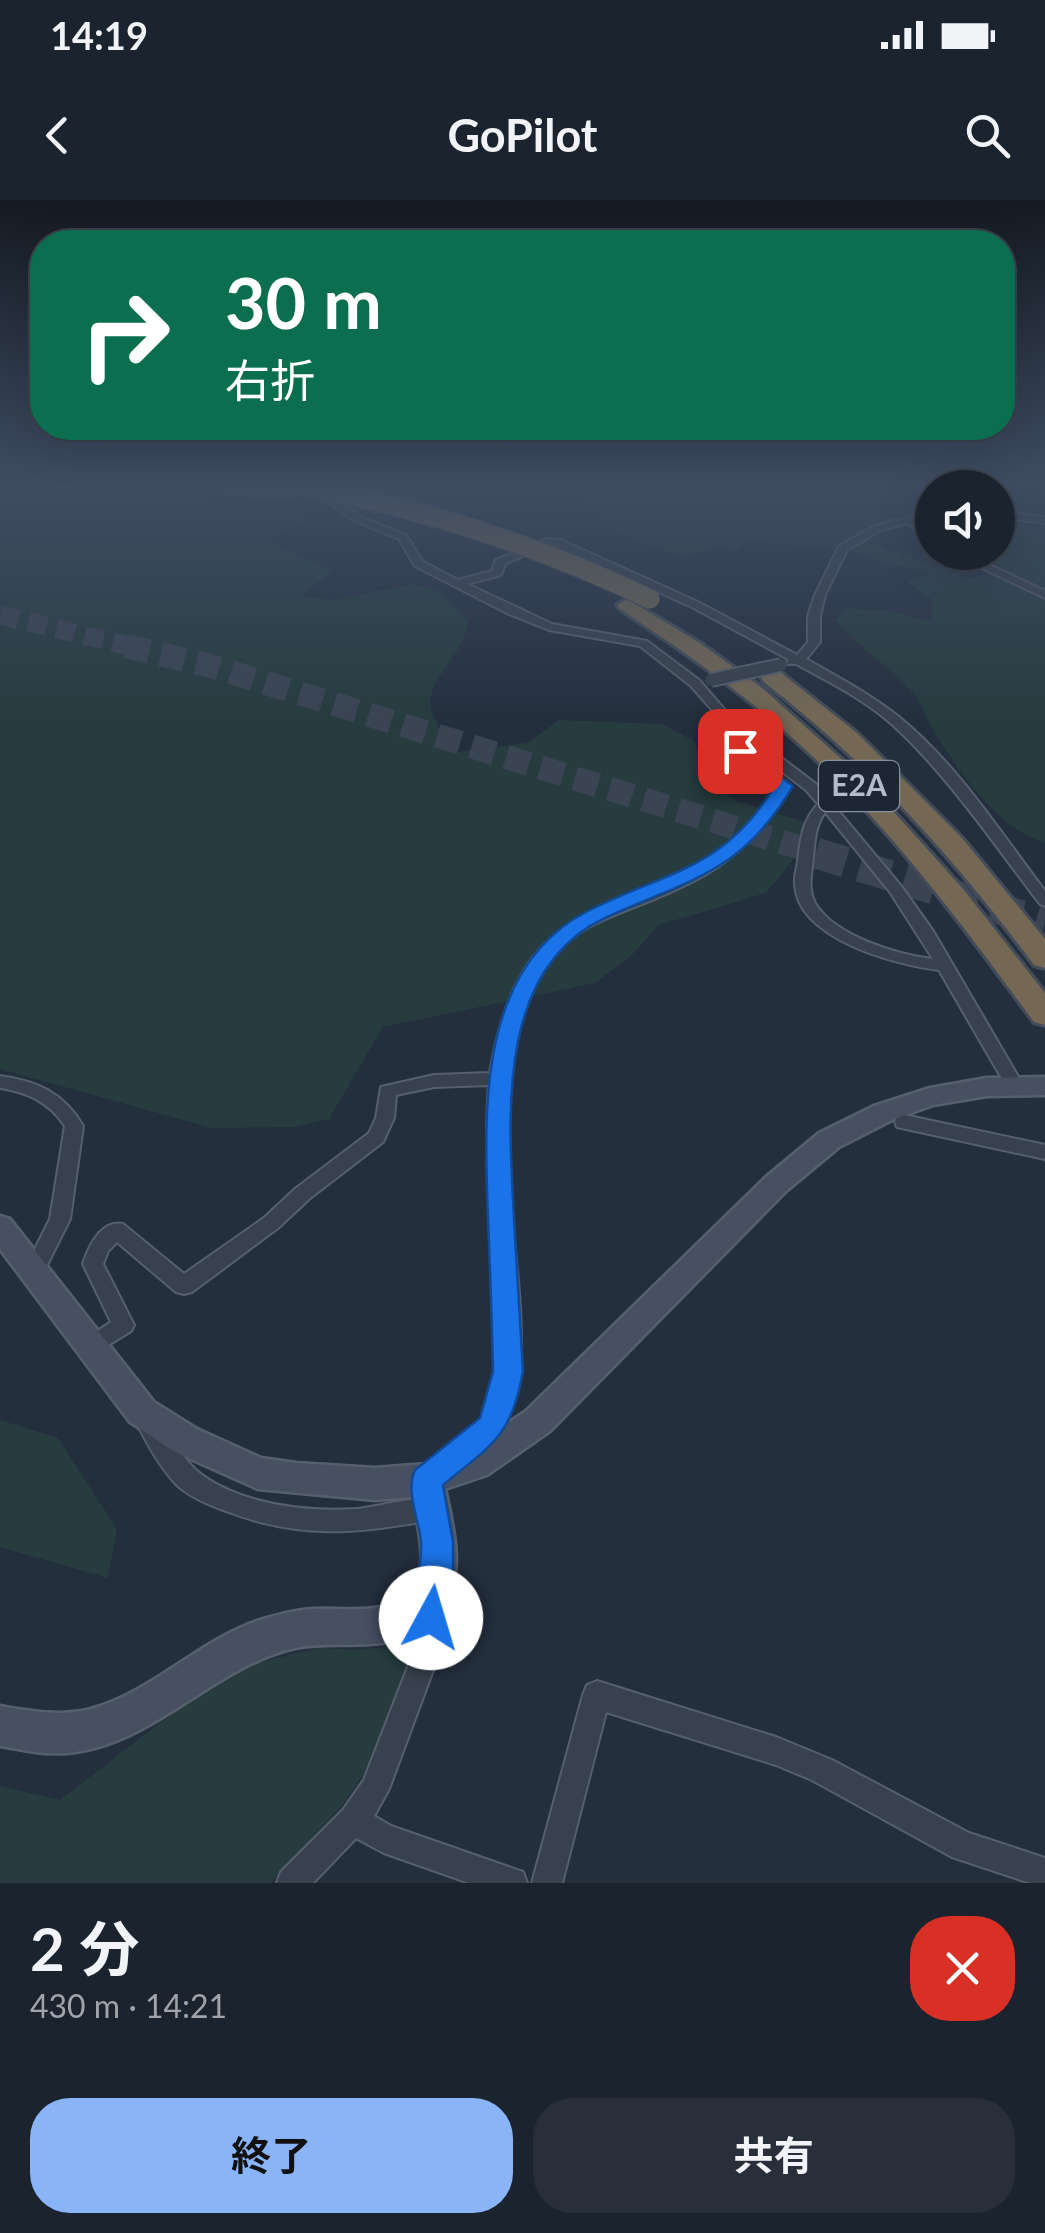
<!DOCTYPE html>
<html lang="ja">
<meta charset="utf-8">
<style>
body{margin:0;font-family:Lato,"Noto Sans JP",sans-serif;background:#282f3a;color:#f1f3f6;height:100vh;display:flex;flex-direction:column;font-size:38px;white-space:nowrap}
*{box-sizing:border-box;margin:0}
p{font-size:32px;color:#a0a4aa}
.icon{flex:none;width:55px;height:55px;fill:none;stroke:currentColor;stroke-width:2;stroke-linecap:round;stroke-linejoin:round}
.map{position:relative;height:1683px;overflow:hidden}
.side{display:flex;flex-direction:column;background:#1b232e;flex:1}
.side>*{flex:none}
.hud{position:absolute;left:30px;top:30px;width:985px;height:210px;border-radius:40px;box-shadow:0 10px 40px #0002,0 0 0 2px #39404a;background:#0b6e4f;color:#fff;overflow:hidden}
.fabs{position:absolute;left:915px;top:270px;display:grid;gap:20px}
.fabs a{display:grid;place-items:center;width:100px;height:100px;border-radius:50%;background:#1b232e;box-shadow:0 10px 40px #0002,0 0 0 2px #39404a;font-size:50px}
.pin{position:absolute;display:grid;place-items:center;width:85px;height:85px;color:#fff;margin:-42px;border-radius:20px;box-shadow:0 5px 15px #0006}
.me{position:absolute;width:110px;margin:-55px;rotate:6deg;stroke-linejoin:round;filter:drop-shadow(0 0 8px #0008)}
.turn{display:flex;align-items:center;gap:35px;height:210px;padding:0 30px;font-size:45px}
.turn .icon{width:130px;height:130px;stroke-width:2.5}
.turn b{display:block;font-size:70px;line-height:85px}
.round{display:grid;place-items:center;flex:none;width:105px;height:105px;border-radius:40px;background:#282f3a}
.head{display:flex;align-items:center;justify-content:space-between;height:170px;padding:0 30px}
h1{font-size:60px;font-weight:700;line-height:75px}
.button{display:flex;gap:20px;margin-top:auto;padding:20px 30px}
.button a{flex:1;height:115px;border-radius:40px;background:#8ab4f8;color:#111;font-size:40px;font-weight:700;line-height:115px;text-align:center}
.button a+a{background:#282f3a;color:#f1f3f6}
.status{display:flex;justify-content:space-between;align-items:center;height:70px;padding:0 50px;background:#1b232e;direction:ltr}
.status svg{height:28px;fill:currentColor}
header{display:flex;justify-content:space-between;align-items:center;height:130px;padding:0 30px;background:#1b232e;font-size:45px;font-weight:700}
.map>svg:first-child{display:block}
.green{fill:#263c3f}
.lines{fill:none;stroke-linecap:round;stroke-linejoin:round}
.highway-tunnel-far2{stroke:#3a4453;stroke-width:19;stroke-dasharray:19 10;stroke-linecap:butt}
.highway-tunnel-far1{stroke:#3a4453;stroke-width:24;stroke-dasharray:24 12;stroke-linecap:butt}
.highway-tunnel{stroke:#3a4453;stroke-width:31;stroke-dasharray:31 15;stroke-linecap:butt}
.street-casing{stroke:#565f6c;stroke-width:4}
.secondary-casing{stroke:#565f6c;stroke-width:5}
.highway-casing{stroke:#434c59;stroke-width:6}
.street{fill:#38414e;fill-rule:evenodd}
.secondary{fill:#465061;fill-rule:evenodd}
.highway{fill:#746855;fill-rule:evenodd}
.street-bridge-casing{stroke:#565f6c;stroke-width:16;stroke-linecap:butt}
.highway-bridge-casing{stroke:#434c59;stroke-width:21;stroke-linecap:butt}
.street-bridge{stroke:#38414e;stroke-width:12}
.highway-bridge{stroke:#746855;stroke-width:19}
.route{fill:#1a73e8;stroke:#114b97;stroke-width:2.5}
.labels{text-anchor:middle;stroke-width:9;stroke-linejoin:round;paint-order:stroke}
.shield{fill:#1d2633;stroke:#878f9c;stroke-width:2.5}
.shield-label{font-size:30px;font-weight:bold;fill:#b4bcc9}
</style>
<div class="status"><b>14:19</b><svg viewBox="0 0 49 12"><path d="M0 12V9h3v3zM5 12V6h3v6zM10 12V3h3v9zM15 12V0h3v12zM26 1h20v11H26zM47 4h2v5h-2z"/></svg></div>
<header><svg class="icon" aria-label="back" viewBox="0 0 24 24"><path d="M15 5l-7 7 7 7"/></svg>GoPilot<svg class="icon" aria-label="search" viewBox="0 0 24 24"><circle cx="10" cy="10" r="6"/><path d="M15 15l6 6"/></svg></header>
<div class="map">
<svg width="1045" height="1683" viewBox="0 0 1045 1683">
<rect width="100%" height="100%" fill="#242f3e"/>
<path class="green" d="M579,284H895L874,307L895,319L833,348L743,341L738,351L714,348L683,357L664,351L616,332L577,294Z
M0,287L115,289L210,301L234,308L293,312L307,319L267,340L332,370L300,398L339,399L413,384L436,390L468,420C467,454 424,480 431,509C434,523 448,539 456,552L527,543L559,520L662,524L694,541L721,589L736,601L808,623L792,661L766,693L659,725L631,756L595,783L383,827L329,919L293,927L212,928L0,869Z
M998,319L1045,329V643C995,627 960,572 932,529C927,520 924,510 919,501C905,479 856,444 835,420L846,408L893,411L932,422V400L907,382L928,374L850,352V349L860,342L882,346L966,378L1003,372L971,353L998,352Z
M0,1220L58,1238L117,1329L108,1378L0,1347Z
M412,1434L417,1435L420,1444L391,1530L366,1571L343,1604L271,1683H0V1586L60,1600L209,1485L252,1464L319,1448L357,1450L385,1447Z"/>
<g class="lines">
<path class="highway-tunnel-far2" d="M0,415L137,448"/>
<path class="highway-tunnel-far1" d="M126,446L211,466L824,655"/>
<path class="highway-tunnel" d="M816,653L1045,723"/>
<defs>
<path id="street" d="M312,286H318L361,317L406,335L423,362L458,380L492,371L496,360L546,339L561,340L700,403L797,455L808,442V416L815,395L839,346L875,326L932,311V317L917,321L932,334V342L908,323L881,330L847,350L825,395L820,416V442L806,459C838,477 870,494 899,517C957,564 1000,632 1045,691V706L1040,704C993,643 950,578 894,526C865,500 830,482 796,464H787L788,459L692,407L550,344L505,364L501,375L467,384L552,424L647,441L699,480L737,524L816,584L901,686L933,731L1023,885L1014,891L1008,889L939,770C896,765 797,739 795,684C794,677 797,669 798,661C801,639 802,621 818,604L806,590L737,537L746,548L791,586C768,623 740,656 701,677C609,728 554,709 518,829C504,875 504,922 507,971C511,1043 540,1172 500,1233C487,1251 465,1263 447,1277L439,1280L431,1277L427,1269C439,1243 478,1237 490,1205C508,1163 497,1112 494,1069C490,1008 484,947 489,885L434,887L396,895L394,918L383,942L309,999L278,1028L192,1092L184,1094L176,1092L117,1042L108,1051L103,1064L134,1125L131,1131L94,1154L86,1151L83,1145L86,1139L111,1122L83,1064C89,1046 101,1020 123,1024L184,1074L264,1018L295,989L369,933L376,918L381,887L434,875L490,873C497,831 511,779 542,747C578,709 630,699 676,678C719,658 751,626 777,587L736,554L725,537L727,527L691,486L640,446L549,430L509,414L415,366L399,339L355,321L312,290ZM825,612L890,692L933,759C898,755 834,736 815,703C807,688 812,673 813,657C815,641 815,626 825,612Z
M998,311L1045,317V323L998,317Z
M948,352H962L1045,391V398Z
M0,876C37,881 64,893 83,926L70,1019L41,1077L34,1079L27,1077L24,1071L50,1019L65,926C49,902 27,892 0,888Z
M904,915L1045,945V959L897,927L895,922L897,917Z
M148,1211C163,1216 177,1250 190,1264C207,1283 233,1293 257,1300C290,1309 323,1311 356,1309C378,1307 421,1294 440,1301L443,1309L440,1317L431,1320C356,1334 299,1339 226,1311C209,1305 192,1298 178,1286C160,1268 147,1244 136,1221L140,1214Z
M430,1387L439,1391L443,1400L442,1446L389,1589L374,1616L391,1626L523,1672L527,1683H469L384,1653L356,1638L313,1683H277L281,1672L343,1610L364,1580L416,1446L417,1400L421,1391Z
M597,1481L776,1537L832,1560L969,1633L1045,1658V1683H1030L952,1657L812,1580L776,1565L606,1512L562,1683H532L583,1495L587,1485Z"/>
<path id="secondary" d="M1045,877V895L987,896L933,905L892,920L839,947L786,991L550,1231L487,1275L445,1289C454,1330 467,1378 438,1414C401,1459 343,1438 295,1448C206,1468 142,1560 45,1553C30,1552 15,1548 0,1546V1506C30,1511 61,1517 91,1509C153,1492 199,1440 260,1420C277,1415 295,1410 313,1409C346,1407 390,1418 413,1387C430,1365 417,1321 412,1297L375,1300L258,1289L173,1251L130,1222L0,1049V1016L10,1019L154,1202L197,1229L261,1258L296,1263L375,1268L426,1264L465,1252L526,1211L766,977L819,933L874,906L930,888L987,878Z"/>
<path id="highway" d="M201,284C228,284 275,278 297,294L289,299L209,289Z
M627,399L700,443L761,487L867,582L963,689L1045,793V825L1034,822C962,724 888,624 797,542C742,492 682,450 620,409L617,405Z
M772,470L780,472L857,533L962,638L1045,739V768L1034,765C955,659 869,563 764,482L761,477L764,472Z"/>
</defs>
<use href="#street" class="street-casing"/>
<use href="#secondary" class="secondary-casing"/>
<use href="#highway" class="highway-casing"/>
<use href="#street" class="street"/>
<use href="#secondary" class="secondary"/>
<use href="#highway" class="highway"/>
<defs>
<path id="street-bridge" d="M711,480L781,465"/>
<path id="highway-bridge" d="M291,284C417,306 535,344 650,399"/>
</defs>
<use href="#street-bridge" class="street-bridge-casing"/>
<use href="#highway-bridge" class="highway-bridge-casing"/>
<use href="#street-bridge" class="street-bridge"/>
<use href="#highway-bridge" class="highway-bridge"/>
</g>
<linearGradient id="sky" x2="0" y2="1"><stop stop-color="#141a22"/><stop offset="0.55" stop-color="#3f4d63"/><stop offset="1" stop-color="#3f4d63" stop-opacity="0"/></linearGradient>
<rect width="1045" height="520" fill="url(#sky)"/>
<path class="route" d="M740,546L793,586C741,674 690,679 605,718C495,770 509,918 514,1019C517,1069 520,1120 523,1171C512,1237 491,1245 443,1285L453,1342V1373L447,1395L448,1418L443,1430L431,1435L419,1430C407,1400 423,1373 421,1342C419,1319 405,1291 415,1270L480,1218L493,1171C492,1120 490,1069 488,1018C484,912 477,767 588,711C667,671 724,670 774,587L734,554V547Z"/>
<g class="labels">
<rect class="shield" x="819" y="561" width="80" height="50" rx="8"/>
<g class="shield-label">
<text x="859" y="596">E2A</text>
</g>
</g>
</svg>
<div class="fabs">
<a><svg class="icon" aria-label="sound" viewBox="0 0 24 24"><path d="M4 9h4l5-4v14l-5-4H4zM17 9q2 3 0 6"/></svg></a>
</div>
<div class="pin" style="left:740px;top:551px;background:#d93025"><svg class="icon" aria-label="arrive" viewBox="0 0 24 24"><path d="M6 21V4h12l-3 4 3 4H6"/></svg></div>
<svg class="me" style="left:431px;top:1418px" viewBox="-20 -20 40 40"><circle r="19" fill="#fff"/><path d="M0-13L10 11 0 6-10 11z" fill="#1a73e8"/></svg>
<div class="hud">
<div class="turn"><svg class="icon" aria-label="right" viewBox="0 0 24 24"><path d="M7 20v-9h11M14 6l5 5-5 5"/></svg><div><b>30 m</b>右折</div></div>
</div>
</div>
<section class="side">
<div class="head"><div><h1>2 分</h1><p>430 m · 14:21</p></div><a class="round" style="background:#d93025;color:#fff"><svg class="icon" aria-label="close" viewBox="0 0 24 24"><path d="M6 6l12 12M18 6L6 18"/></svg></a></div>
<div class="button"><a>終了</a><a>共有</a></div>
</section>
